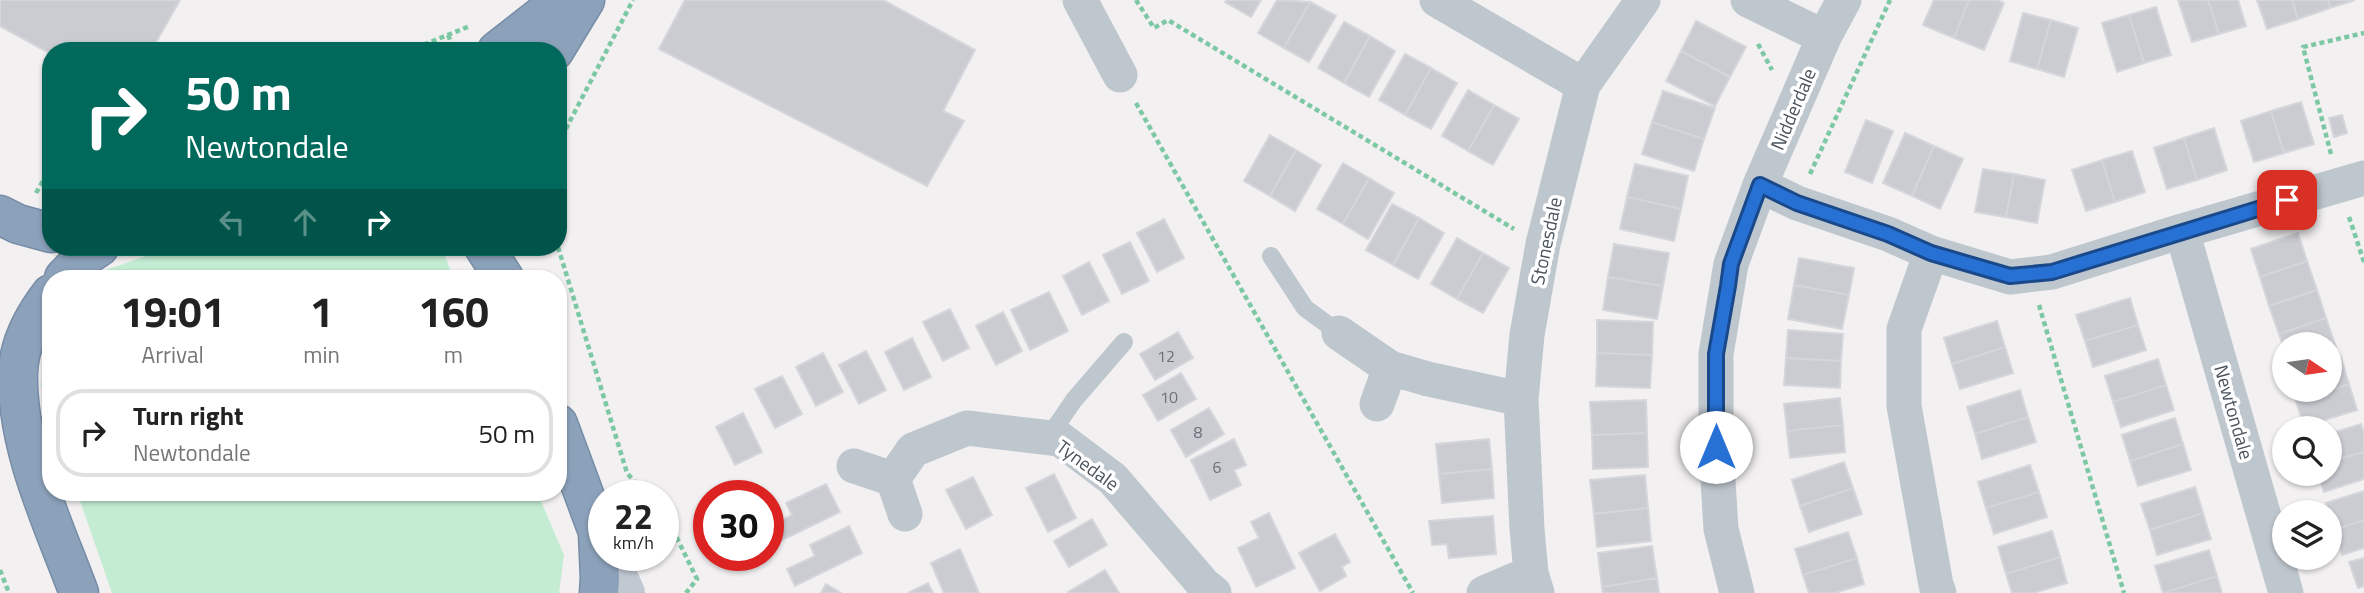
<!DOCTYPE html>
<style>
body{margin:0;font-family:"Titillium Web",sans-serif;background:#f6f6f6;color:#222;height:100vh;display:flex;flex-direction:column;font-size:26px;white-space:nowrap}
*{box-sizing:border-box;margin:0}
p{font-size:23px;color:#767676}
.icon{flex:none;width:38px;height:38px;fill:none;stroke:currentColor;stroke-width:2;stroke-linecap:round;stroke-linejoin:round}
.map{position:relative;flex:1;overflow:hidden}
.details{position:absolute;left:42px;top:270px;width:525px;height:231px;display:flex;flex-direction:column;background:#fff;border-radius:28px;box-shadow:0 2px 5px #0004}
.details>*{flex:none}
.top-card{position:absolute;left:42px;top:42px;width:525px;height:214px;border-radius:28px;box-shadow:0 2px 5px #0004;background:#00695c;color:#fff;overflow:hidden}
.needle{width:46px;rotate:103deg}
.controls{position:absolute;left:2272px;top:332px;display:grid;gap:14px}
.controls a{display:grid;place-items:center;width:70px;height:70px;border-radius:50%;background:#fff;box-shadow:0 2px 5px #0004;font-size:35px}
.speed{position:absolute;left:588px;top:480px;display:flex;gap:14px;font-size:35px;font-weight:700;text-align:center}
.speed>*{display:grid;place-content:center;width:91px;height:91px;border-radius:50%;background:#fff;box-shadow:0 2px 5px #0004;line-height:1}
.speed small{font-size:18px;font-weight:400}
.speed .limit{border:10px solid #d22;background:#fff;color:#111}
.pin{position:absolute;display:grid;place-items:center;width:60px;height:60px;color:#fff;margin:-30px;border-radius:14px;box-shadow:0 4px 10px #0006}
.me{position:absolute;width:77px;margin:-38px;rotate:0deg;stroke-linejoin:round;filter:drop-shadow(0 0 5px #0008)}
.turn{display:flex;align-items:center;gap:24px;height:147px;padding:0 28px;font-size:32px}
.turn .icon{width:91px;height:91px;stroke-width:2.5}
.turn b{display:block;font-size:49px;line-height:60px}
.lanes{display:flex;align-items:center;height:66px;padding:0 28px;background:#0003;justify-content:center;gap:35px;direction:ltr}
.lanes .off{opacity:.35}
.eta{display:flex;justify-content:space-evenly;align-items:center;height:119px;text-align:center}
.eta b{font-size:42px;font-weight:700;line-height:49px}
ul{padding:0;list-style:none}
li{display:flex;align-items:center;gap:21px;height:88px;margin:0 14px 10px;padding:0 14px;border:4px solid #e0e0e0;border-radius:28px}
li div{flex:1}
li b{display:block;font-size:26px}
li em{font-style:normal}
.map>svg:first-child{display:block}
.green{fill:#c3ecd3}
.building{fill:#cbccd2;stroke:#d5d6db;stroke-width:2}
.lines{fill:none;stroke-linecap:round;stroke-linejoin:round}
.highway-casing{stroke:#778da7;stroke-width:41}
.path{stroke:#7dc8a4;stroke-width:4.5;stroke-dasharray:5 3.5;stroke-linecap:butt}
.lane{stroke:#bfc7ce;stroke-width:18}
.street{stroke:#bfc7ce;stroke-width:35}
.secondary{stroke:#c0c8d2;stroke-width:38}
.highway{stroke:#8ca2bb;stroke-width:38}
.route-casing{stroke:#19498a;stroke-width:18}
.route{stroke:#2771d5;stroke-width:12}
.labels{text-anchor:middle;stroke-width:7;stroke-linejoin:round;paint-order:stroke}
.number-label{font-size:16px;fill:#6a717a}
.street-label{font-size:19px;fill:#49535c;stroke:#fff}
</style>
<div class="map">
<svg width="2364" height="593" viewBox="0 0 2364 593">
<rect width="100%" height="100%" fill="#f2f0f0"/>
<path class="green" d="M172,247H437L444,253L453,278H96L106,270Z
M51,334V414L41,386L47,341Z
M77,492H537L564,555L559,593H112Z"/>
<path class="building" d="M0,0H180L154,46L140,51H51V54L0,26Z
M685,0H883L975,50L943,111L964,121L927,186L659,49Z
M1227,0H1261L1251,17L1225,2Z
M1277,0L1310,2L1284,48L1258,33Z
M1934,0H1969L1954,38L1923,25Z
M1969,0H1997L2004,3L1984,50L1954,38Z
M2178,0H2208L2219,34L2192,42Z
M2208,0H2238L2246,26L2219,34Z
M2257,0H2292L2298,19L2267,29Z
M2292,0H2328L2330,8L2298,19Z
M2328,0H2355L2330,8Z
M1310,2L1336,16L1309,62L1284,48Z
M2156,7L2171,55L2144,63L2129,15Z
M2023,13L2051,20L2037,69L2010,61Z
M2129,15L2144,63L2117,72L2102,23Z
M2051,20L2078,28L2064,77L2037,69Z
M1696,21L1746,47L1730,77L1681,51Z
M1344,22L1370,36L1344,83L1318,68Z
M1370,36L1395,51L1369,97L1344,83Z
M1681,51L1730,77L1715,106L1666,81Z
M1405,54L1431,68L1405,115L1379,100Z
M1431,68L1457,83L1431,129L1405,115Z
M1468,90L1494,105L1468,151L1442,136Z
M1663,91L1715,108L1704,139L1652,122Z
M2301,102L2314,144L2284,153L2271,111Z
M1494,105L1519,119L1493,165L1468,151Z
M2271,111L2284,153L2254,162L2241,121Z
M2342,115L2347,133L2334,137L2329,118Z
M1866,120L1893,131L1872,183L1845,172Z
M1652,122L1704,139L1694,171L1642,154Z
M2214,128L2227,170L2197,180L2184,138Z
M1905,133L1934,146L1912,196L1883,183Z
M1270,135L1296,150L1270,196L1244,181Z
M2184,138L2197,180L2167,189L2154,148Z
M1934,146L1963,159L1940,209L1912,196Z
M1296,150L1321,165L1295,211L1270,196Z
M2132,151L2145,192L2115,202L2102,160Z
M2102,160L2115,202L2086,211L2072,170Z
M1343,163L1369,178L1343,224L1317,209Z
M1635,164L1688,176L1681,209L1627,197Z
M1983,169L2014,174L2006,217L1975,212Z
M2014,174L2045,180L2037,223L2006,217Z
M1369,178L1394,193L1368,239L1343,224Z
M1627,197L1681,209L1674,241L1620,229Z
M1392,204L1419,218L1393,265L1366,250Z
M1419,218L1444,233L1418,279L1393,265Z
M1164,219L1184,258L1157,272L1137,233Z
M2298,233L2307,261L2260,277L2251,249Z
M1457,238L1483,253L1457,299L1431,284Z
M1130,242L1149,281L1122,294L1103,255Z
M1614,244L1669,253L1663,286L1608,277Z
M1483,253L1509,268L1483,313L1457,299Z
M1799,258L1854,268L1849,295L1794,285Z
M2307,261L2317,290L2269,306L2260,277Z
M1089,262L1109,301L1082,315L1063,276Z
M1608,277L1663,286L1657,319L1603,310Z
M1794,285L1849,295L1842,329L1788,319Z
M2317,290L2326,318L2279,334L2269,306Z
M1049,292L1068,331L1030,350L1011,310Z
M2130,298L2138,325L2085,341L2076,315Z
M950,309L969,348L943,361L923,322Z
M1003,312L1022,351L996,365L976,326Z
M2326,318L2336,347L2329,349V345H2284V348L2279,334Z
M1597,320L1653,322L1652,355L1597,353Z
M1997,321L2005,347L1952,364L1944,338Z
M2138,325L2146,350L2093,367L2085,341Z
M1788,330L1843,334L1841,361L1786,358Z
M1178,332L1193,358L1155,380L1140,354Z
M912,338L931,377L904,390L885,352Z
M2005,347L2013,373L1960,389L1952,364Z
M866,351L886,390L859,404L839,365Z
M823,353L843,392L816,406L796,367Z
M1597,353L1652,355L1650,388L1596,386Z
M1786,358L1841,361L1840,388L1784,385Z
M2341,358L2349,384L2296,401L2293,390H2329V362Z
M2158,359L2166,385L2113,402L2105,376Z
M1181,373L1196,399L1158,421L1143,395Z
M782,376L802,414L775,428L755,389Z
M2349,384L2357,410L2304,426L2296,401Z
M2166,385L2174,410L2121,427L2113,402Z
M2020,390L2028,417L1975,434L1967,407Z
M1840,398L1843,425L1787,431L1784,404Z
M1646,400L1647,433L1592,435L1590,402Z
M1209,408L1224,434L1186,457L1171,430Z
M743,413L762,452L735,465L716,427Z
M2028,417L2036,442L1982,459L1975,434Z
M2175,418L2183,444L2130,461L2122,435Z
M2361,424L2364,434V452L2329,462V434Z
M1843,425L1845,452L1790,458L1787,431Z
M1647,433L1648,467L1593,469L1592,435Z
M1234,439L1246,465L1234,470L1241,485L1210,500L1191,460Z
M1489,439L1492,469L1439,474L1436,444Z
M2183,444L2191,470L2138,486L2130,461Z
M2364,452V479L2324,492L2318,474H2329V462Z
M1844,462L1853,488L1800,506L1792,480Z
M2030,465L2039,492L1986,508L1978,482Z
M1492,469L1494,498L1442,503L1439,474Z
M1054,474L1076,518L1048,532L1026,488Z
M1645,475L1648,508L1594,514L1590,480Z
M973,477L992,515L966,529L946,490Z
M826,484L840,512L772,545L768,537V527L792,515L786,503Z
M2195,487L2203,513L2150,530L2141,504Z
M1853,488L1862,514L1809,532L1800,506Z
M2364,491V520L2334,530L2326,503Z
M2039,492L2047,517L1994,534L1986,508Z
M1648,508L1651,541L1597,547L1594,514Z
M1269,513L1295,568L1256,587L1238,548L1259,538L1251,522Z
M2203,513L2211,539L2157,555L2150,530Z
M1493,516L1496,554L1449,558L1447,544L1432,545L1429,521Z
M1092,519L1107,545L1069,567L1054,541Z
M2364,520V548L2342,555L2334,530Z
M849,526L862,553L795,586L787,569L815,556L810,545Z
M2052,531L2060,557L2006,574L1998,547Z
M1848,532L1857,558L1803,575L1795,549Z
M1335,534L1350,562L1342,567L1346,576L1320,591L1299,553Z
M1652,546L1657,578L1602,587L1598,553Z
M960,549L979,593H944L931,563Z
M2209,550L2217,576L2163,593L2155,566Z
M2060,557L2067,583L2033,593H2012L2006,574Z
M1857,558L1864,584L1835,593H1809L1803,575Z
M2364,558V586L2358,588L2349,562Z
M1105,570L1119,593H1068V592Z
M2217,576L2222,593H2163Z
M1657,578L1659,593H1603L1602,587Z
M928,583L933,593H908Z
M826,584L841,593H821Z"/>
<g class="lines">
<defs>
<path id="highway" d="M497,51L562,0
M554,51L585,0
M0,215L18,224L51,233
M484,247L504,278
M64,278L84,257L99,247
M51,294C34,316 19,344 18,372C16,448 53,523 79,593
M558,424L598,532L600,578L599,593"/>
</defs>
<use href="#highway" class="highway-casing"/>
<path class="path" d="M1136,0L1154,28L1168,20L1514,229
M448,35L455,51
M1758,44L1772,70
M408,51L470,26
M1136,103L1413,593
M558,144L633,0
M2331,154L2303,47L2364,33
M1810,174L1890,0
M36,193L51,167
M2349,217L2364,262
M558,247L627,473L646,495
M2039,305L2124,593
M663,516L670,524L697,579L686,593
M0,570L9,593"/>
<path class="lane" d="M1271,256L1305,308L1339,333
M1048,438L1074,400L1124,342"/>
<path class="street" d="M1080,0L1120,75
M1437,0L1583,85
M1748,0L1824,37
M1760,185L1797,203L1888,234L1931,253L2010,277L2052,272L2182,231L2364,178
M2182,231L2286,593
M1931,253L1904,329V406L1936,585L1939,593
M1339,333L1390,368L1428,379L1521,399
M1377,404L1390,368
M854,466L893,479L905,514
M893,479L913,450L967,428L1060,439L1113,479L1204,585L1214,593
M1484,593L1531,573
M1537,593L1531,573L1527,529L1521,399L1527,335L1543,244L1583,85L1643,0
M1737,593L1721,529L1716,447V354L1731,264L1760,185L1824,37L1844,0"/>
<path class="secondary" d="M609,555L626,593"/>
<use href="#highway" class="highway"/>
</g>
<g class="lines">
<defs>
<path id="route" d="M1716,447V354L1728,286L1731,264L1760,185L1797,203L1888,234L1931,253L2010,276L2052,272L2287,200"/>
</defs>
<use href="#route" class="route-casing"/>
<use href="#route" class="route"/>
</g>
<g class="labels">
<g class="number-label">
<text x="1166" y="362">12</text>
<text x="1169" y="403">10</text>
<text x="1198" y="438">8</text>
<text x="1217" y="473">6</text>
</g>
<g class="street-label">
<text transform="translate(1793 109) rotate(-67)" y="7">Nidderdale</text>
<text transform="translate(1546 241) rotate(-78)" y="7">Stonesdale</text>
<text transform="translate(2234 412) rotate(74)" y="7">Newtondale</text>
<text transform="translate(1088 465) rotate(36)" y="7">Tynedale</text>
</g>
</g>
</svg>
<div class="controls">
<a><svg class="needle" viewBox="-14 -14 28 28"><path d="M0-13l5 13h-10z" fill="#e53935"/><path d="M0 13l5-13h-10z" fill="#767676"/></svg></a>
<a><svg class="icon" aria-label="search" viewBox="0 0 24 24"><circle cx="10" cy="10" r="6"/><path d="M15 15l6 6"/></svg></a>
<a><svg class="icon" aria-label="layers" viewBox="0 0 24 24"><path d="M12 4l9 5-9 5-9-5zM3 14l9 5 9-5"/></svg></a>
</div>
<div class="speed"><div>22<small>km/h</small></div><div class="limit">30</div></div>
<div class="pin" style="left:2287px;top:200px;background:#d93025"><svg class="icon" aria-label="arrive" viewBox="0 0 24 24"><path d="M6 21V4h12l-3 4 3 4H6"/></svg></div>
<svg class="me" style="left:1716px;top:447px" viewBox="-20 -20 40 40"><circle r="19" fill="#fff"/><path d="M0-13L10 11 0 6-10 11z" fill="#2771d5"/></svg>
<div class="top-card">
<div class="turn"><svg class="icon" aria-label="right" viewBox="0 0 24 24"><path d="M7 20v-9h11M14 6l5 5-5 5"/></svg><div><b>50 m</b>Newtondale</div></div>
<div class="lanes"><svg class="icon off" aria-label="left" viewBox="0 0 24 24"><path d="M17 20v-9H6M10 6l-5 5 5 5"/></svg><svg class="icon off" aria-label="ahead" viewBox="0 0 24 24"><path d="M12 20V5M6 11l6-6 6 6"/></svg><svg class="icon" aria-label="right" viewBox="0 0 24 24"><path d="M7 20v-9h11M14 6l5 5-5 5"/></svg></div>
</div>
<section class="details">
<div class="eta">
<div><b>19:01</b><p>Arrival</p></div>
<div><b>1</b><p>min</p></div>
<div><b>160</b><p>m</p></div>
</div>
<ul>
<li><svg class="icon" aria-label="right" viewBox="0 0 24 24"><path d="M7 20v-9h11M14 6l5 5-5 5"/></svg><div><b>Turn right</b><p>Newtondale</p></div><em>50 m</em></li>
</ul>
</section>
</div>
